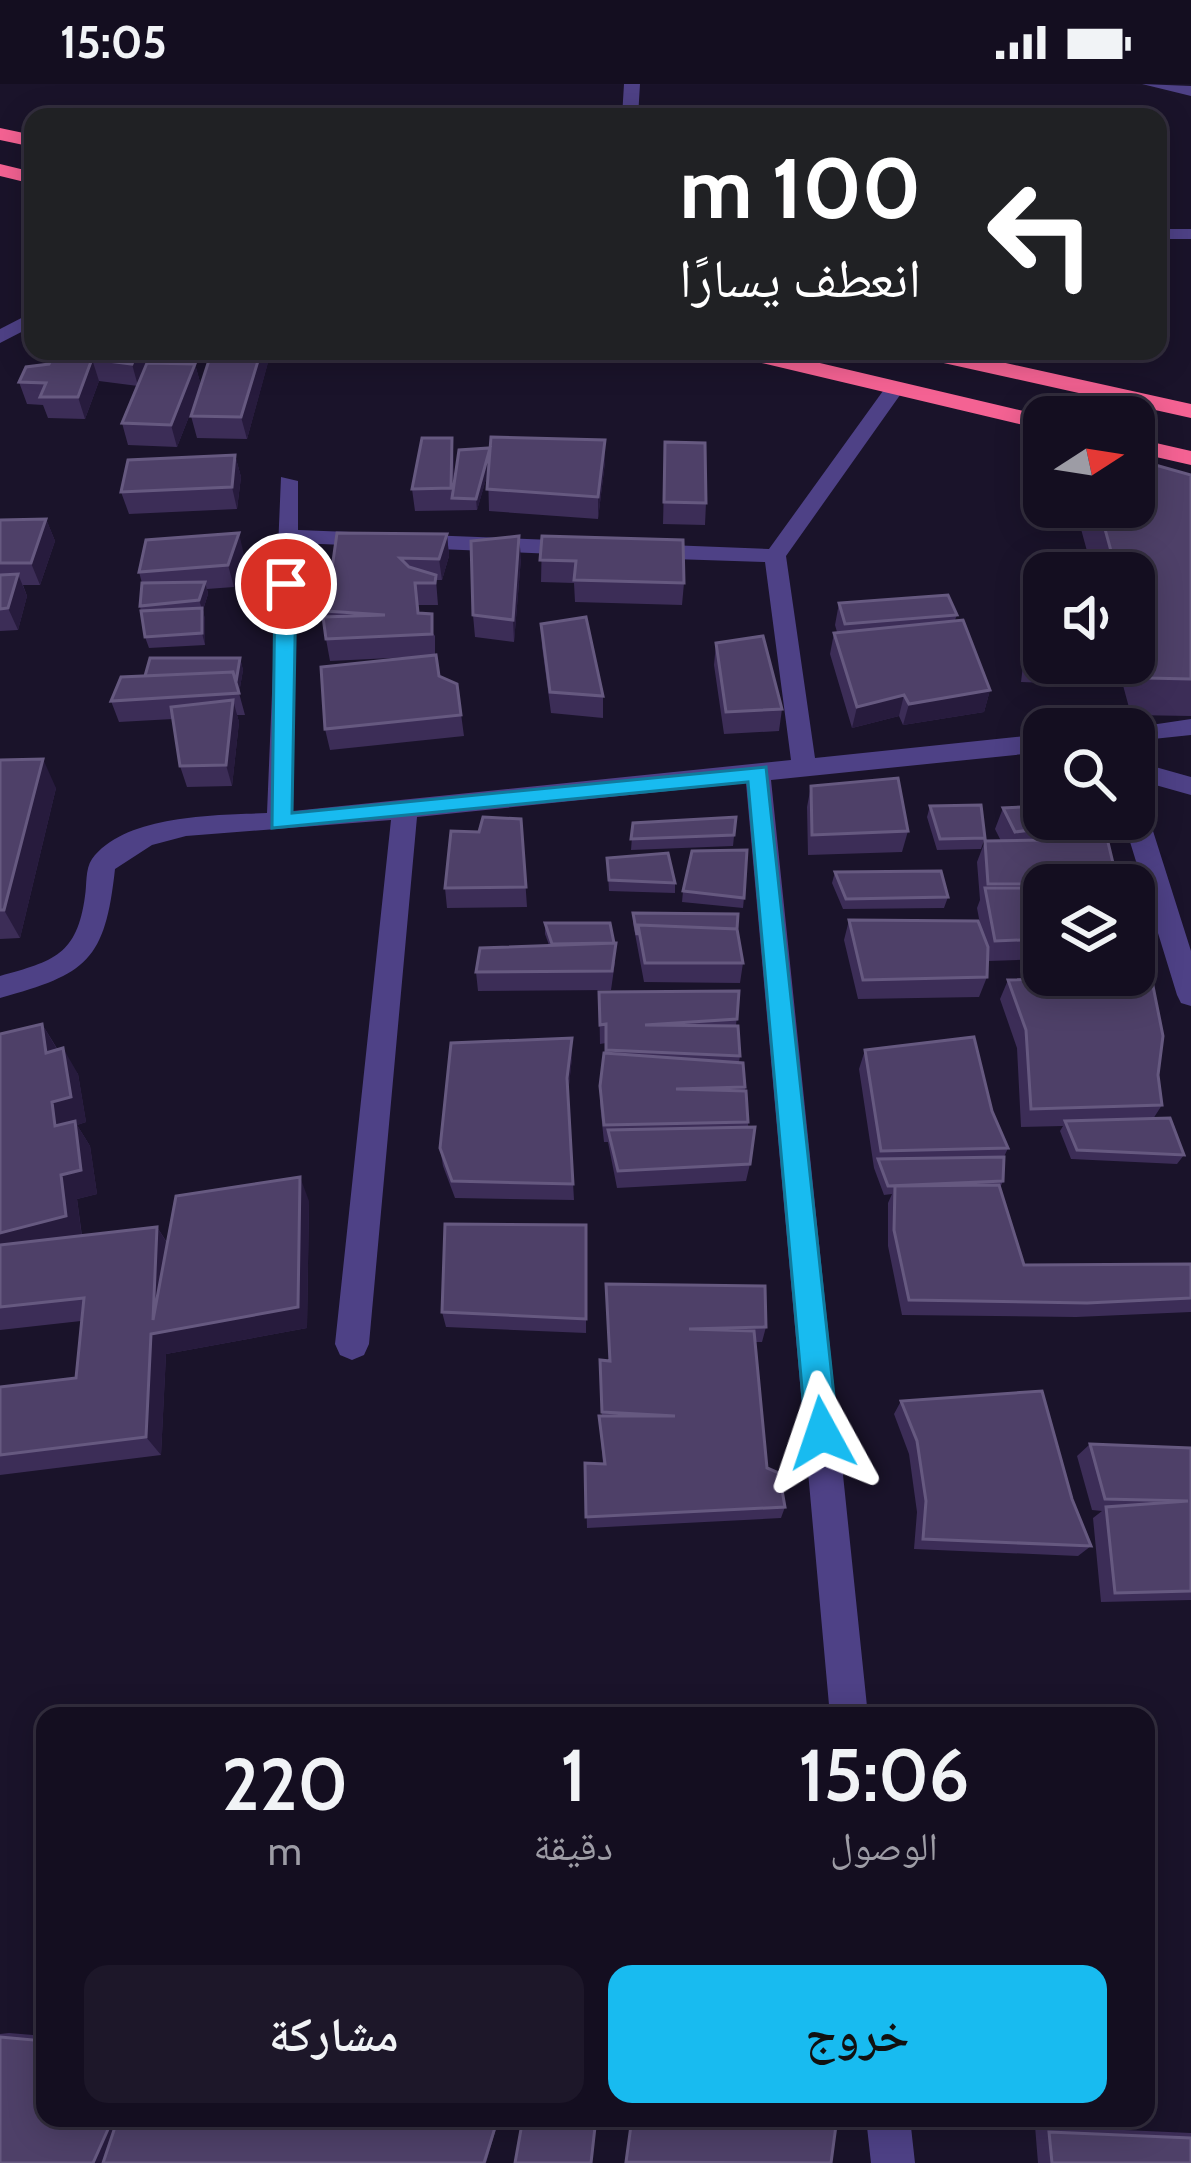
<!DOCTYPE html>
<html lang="ar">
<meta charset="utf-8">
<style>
body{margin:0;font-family:Cabin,"Noto Naskh Arabic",sans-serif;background:#1d1729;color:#f1f3f6;direction:rtl;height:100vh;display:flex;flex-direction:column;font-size:45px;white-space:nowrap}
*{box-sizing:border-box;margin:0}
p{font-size:39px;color:#9d9ca5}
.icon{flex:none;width:66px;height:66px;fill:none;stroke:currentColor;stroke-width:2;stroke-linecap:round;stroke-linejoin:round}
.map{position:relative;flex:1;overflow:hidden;direction:ltr}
.side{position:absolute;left:36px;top:1623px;width:1119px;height:420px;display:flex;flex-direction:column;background:#140e20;border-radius:24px;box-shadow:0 6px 30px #0003,0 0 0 3px #332e3e;direction:rtl}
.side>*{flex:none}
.banner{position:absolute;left:24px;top:24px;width:1143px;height:252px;border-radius:24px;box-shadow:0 6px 30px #0003,0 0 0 3px #332e3e;direction:rtl;background:#202124;color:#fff;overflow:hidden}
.needle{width:78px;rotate:78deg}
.fabs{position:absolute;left:1023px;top:312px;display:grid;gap:24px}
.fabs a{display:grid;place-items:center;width:132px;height:132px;border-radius:24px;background:#140e20;box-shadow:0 6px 30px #0003,0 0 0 3px #332e3e;font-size:60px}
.pin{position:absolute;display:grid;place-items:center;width:102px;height:102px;color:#fff;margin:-51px;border:6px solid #fff;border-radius:50%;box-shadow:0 3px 12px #0007}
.me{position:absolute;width:132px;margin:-66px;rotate:355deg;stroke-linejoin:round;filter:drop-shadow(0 0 9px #0008)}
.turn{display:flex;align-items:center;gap:42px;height:252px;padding:0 48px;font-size:54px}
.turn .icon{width:156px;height:156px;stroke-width:2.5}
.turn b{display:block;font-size:84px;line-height:102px}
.eta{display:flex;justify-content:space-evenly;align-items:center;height:204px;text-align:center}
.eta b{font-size:72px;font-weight:600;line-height:84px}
.action{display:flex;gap:24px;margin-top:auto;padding:24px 48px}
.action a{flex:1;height:138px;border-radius:24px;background:#18bbf0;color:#111;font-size:48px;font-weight:600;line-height:138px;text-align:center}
.action a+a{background:#1d1729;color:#f1f3f6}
.status{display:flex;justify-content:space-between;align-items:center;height:84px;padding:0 60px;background:#140e20;direction:ltr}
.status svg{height:33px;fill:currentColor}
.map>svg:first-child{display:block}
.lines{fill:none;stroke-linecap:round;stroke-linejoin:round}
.lane{fill:#4e4186;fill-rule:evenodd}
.street{fill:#4e4186;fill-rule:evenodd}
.highway{fill:#f46293;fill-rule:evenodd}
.wall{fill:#3c2d57}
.shaded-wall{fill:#271b3d}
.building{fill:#4e4068;stroke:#665980;stroke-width:3}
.route{fill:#18bbf0;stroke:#107a9c;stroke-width:3}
</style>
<div class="status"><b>15:05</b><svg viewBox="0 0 49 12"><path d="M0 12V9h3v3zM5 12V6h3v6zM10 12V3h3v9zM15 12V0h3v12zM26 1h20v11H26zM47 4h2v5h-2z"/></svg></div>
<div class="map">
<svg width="1191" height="2079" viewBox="0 0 1191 2079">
<rect width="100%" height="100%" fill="#1a132a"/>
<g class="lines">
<path class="lane" d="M1158,145H1191V155H1158Z
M1000,267H1063L1054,272L960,281L951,276L960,271Z"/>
<path class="street" d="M624,0H640L638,33H622Z
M1142,0L1191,2V12Z
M33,228V242L0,259V245Z
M895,298L905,304L786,472L815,674L1044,650V668L771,696L868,1632H830L746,699L417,733L369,1260L364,1271L352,1276L340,1271L335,1260L391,736L186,752L152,761L115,785C105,877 87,890 0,914V892C54,877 77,871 85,812C87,801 85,785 92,775C125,730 218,731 267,729L281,393L298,397V446L578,457L589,464L578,471L297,459L293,727L791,676L765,478L643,474L632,467L643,460L769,465L888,300Z
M1191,635V651L1134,657V645H1124Z
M1134,677L1191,693V711L1134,695Z
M1134,719L1147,728L1191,867V922L1181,919L1177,911L1123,735H1134Z
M866,2034H910L915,2079H871Z"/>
<path class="highway" d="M0,44L33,51V63L0,56Z
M0,80L33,88V100L0,92Z
M729,267H769L1049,333H1044V346L732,272Z
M910,267H952L1191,320V334L921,274Z
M1134,354L1191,367V381L1134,368Z"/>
</g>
<path class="wall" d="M56,267H152L147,279L195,280L201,302L177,363L128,361L122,339L138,302L99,297L85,335L48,334L43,321L27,320L19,298L49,280Z
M212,267H271L247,355L197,354L191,332Z
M665,358L706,419L705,441L663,440Z
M459,366L605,378L598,435L489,427L488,388L477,426L415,427L412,405L454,376V403Z
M235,371L241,393L237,425L129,430L121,408Z
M1191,391V632L1131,631L1117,579H1134V489H1093L1075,423H1134Z
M46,435L55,457L40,501H23L27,512L18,546L0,547V436Z
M337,449L447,450L449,472L442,496H436L438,521H418L419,529L435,552V572L439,592L457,600L464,652L330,666L325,645L432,572L330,577L326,555V527Z
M542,452L684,499L682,521L575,518L574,499L541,498Z
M244,471L234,503L207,505L208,510L203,526L205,536V561L149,564L145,553L140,522L142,499L139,488Z
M521,474L514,558L475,553L473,531Z
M1036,510L1044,511V579H1082L1074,600L1021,598L1029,532Z
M839,519L957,531L955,536L990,606L984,628L903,641L899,632L852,644L830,570L834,549L837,548L835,541Z
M541,540L603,612V634L551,629L542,562Z
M716,559L782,625L779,647L724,650L714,581Z
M240,574L243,586L239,609L245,631H237L239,638L232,702L187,703L180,682L173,635L119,638L111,617L145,592Z
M0,676L56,704L20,854L0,855Z
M811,702L908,747L902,768L808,771L807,723Z
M930,722L985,754L981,765L937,766L927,733Z
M1003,724L1107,754L1117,801H1044V875L988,877L987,893L979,913L858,915L844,856L849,836L981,845L977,824L980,816L977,778L985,757H1001L995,745Z
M736,733L733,762L631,766L633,739Z
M521,735L527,823L447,824L445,804L479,748Z
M607,774L675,799V809L609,807Z
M835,788L948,813L944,824L843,825L832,799Z
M683,807L744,814L743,824L682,818Z
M633,829L737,845L743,879L740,899L644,898L633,839Z
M545,839L615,878L611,906L478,907L476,888L549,861L545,850Z
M1008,896L1158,991L1162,1021L1153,1035L1184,1071L1177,1080L1071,1075L1060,1047L1063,1042L1021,1043L1017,964L1000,915Z
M739,907L736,942L740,972L739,978L745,1003L748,1038L750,1080L746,1097L617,1104L608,1058H604L600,1020V1002L606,959L600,960L599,908Z
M42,940L58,966L78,990L86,1038L77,1041L90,1062L97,1110L77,1115L82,1152L157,1143L168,1160L309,1117L307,1244L166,1270L161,1371L0,1391V1303L76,1294L81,1237L0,1246V950Z
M865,966L992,1027L1008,1064L1004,1073L1003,1097L1000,1104L1024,1181L1191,1180V1228L1076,1233L902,1231L888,1162V1119L892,1110L884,1111L874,1084L859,985Z
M572,973L568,1010L574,1116L455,1114L443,1082L440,1064Z
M586,1141V1249L446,1243L442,1228Z
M606,1200L766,1243L762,1258H755L767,1384L785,1423L781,1434L587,1444L585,1379L603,1380L599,1332H602L600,1276H609Z
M901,1317L1072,1415L1091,1462L1078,1472L914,1465L917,1428L909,1370L894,1330Z
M1090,1360L1191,1364V1516L1101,1518L1093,1434L1102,1427L1092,1426L1077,1372Z
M9,1949L45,1952V2034H499L486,2079H0V1950Z
M1035,2042L1191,2049V2079H1038Z"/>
<path class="shaded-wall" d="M137,267L152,268L138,302L132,280Z
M261,267L271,268L247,355L241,333Z
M92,275L99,297L85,335L78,313Z
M195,280L201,302L177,363L171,341Z
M452,354L454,376L453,414L451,404Z
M605,356V378L598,435V413Z
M491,364L492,375L477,426L476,415Z
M235,371L241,393L237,425L232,403Z
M46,435L55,457L40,501L31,479Z
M239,449L244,471L234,503L228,481Z
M447,450L449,472L442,496L439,475Z
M519,452L521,474L514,558L513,536Z
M18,490L27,512L18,546L8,524Z
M205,498L208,510L203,526L205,536V561L202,549V525L199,516Z
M240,574L243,586L239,609L236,598Z
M990,606L984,628L903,641L909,620Z
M904,611L899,632L852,644L857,623Z
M233,616L239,638L232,702L226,681Z
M43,675L56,704L20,854L4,826Z
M42,940L58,967L46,969Z
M572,954V973L568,1012L567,994Z
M63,964L78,990L86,1038L77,1041L90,1062L97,1110L77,1115L82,1155L0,1177V1149L55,1042L52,1018Z
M300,1093L309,1117L307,1244L166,1270L161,1371L146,1353L157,1143L171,1166Z
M113,2034H126L106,2079H93Z"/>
<path class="building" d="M56,267H137L132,280L92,275L78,313H40L46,299L19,298L26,283L49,280Z
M212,267H261L241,333L191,332Z
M147,279L195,280L171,341L122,339Z
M491,353L605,356L598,413L487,405Z
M422,354H452L451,404L412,405Z
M665,358L705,359L706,419L664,418Z
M490,364L476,415L452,414L459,366Z
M235,371L232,403L121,408L128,376Z
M1134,375L1191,391V595L1147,594L1134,549V489H1117L1099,423H1134Z
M46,435L31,479H0V436Z
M239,449L228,481L139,488L146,456Z
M337,449L447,450L439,475L400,474L409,483L436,491L435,499H415L418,529L432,530V550L326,555L323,533L385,531L326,527Z
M519,452L513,536L473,531L471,457Z
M542,452L683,456L684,499L574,496L576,477L540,476Z
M18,490L8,524L0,525V491Z
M205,498L199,516L140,522L142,499Z
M1036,510L1044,511V577L1028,576Z
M948,511L957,531L845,540L839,519Z
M202,524V549L145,553L141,527Z
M586,533L603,612L550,608L541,540Z
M963,536L990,606L909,620L904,611L857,623L834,549Z
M763,552L782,625L726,628L716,559Z
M436,571L439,592L457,600L461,631L325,645L321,583Z
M150,574H240L236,598L233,588L145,592Z
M233,588L239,609L111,617L121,593Z
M233,616L226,681L180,682L171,623Z
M43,675L4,826H0V676Z
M898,694L908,747L812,751L811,702Z
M981,721L985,754L940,755L930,722Z
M1044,722V735H1106L1107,754L1118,800H988L985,757L1043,756L1038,745L1015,748L1003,724Z
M483,733L521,735L526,803L445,804L451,747L479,748Z
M736,733L734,751L631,755L633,739Z
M747,766L744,814L683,807L692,767Z
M668,769L675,799L609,796L607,774Z
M941,787L948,813L846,815L835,788Z
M985,804H1044V855L995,857Z
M633,829L738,830L737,845L638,841L637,851Z
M849,836L978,837L988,863L987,893L863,896Z
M545,839H610L614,859L552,860Z
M638,841L737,845L743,879H645Z
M616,859L612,887L476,888L480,864Z
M1151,892L1163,952L1158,991L1162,1021L1031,1025L1026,946L1008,896Z
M739,907L737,935L645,941L738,942L740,972L606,966V940L600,941L599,908Z
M42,940L46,969L63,964L71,1013L52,1018L55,1042L75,1037L81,1086L61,1091L66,1132L0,1149V950Z
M974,953L992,1027L1008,1064L881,1067L865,966Z
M572,954L567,994L573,1100L452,1097L440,1064L451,959Z
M604,969L743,979L745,1003L676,1005L746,1007L748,1038L604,1041L600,1002Z
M1170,1034L1184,1071L1077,1066L1065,1037Z
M755,1043L750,1080L618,1087L608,1046Z
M1004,1073L1003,1097L888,1102L878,1075Z
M300,1093L298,1223L151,1250L146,1353L0,1371V1303L76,1294L84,1214L0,1223V1161L157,1143L153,1236L176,1112Z
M999,1101L1024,1181L1191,1180V1214L1087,1219L909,1216L894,1146L895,1102Z
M445,1140L586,1141V1235L442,1228Z
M606,1200L765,1202L766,1243L689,1245L754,1247L767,1384L779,1389L785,1423L586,1433L585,1379L605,1380L599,1332H675L602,1328L600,1276L610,1277Z
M1042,1307L1072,1415L1091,1462L923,1455L926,1417L917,1357L901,1317Z
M1090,1360L1191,1364V1507L1115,1509L1106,1423L1188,1417L1105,1415Z
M0,1953L45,1957V2034H113L93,2079H0Z
M118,2034H498L484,2079H103Z
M523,2034H596L591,2079H515Z
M632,2034H837L831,2079L626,2078Z
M1049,2048L1191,2054V2079H1052Z"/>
<path class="route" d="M286,494L296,500L292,729L766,683L838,1349L833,1360L822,1364L811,1360L806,1349L748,698L272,744L275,500Z"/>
</svg>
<div class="fabs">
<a><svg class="needle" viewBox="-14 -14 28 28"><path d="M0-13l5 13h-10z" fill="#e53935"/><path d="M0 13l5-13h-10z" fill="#9d9ca5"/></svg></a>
<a><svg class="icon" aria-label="sound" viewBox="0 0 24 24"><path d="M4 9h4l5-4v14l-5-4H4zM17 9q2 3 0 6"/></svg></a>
<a><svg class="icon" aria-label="search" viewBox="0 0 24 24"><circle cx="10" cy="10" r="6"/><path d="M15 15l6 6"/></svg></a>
<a><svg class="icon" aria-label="layers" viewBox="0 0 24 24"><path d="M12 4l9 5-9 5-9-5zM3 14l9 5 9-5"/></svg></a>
</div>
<div class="pin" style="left:286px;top:500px;background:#d93025"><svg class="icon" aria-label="arrive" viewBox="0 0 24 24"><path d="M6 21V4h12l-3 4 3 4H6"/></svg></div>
<svg class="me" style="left:822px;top:1349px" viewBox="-20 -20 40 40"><path d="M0-17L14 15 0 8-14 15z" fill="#18bbf0" stroke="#fff" stroke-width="4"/></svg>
<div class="banner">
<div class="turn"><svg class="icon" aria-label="left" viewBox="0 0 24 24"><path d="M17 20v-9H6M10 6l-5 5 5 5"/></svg><div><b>100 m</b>انعطف يسارًا</div></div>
</div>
<section class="side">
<div class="eta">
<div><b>15:06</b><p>الوصول</p></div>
<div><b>1</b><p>دقيقة</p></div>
<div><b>220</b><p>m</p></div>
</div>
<div class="action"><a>خروج</a><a>مشاركة</a></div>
</section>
</div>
